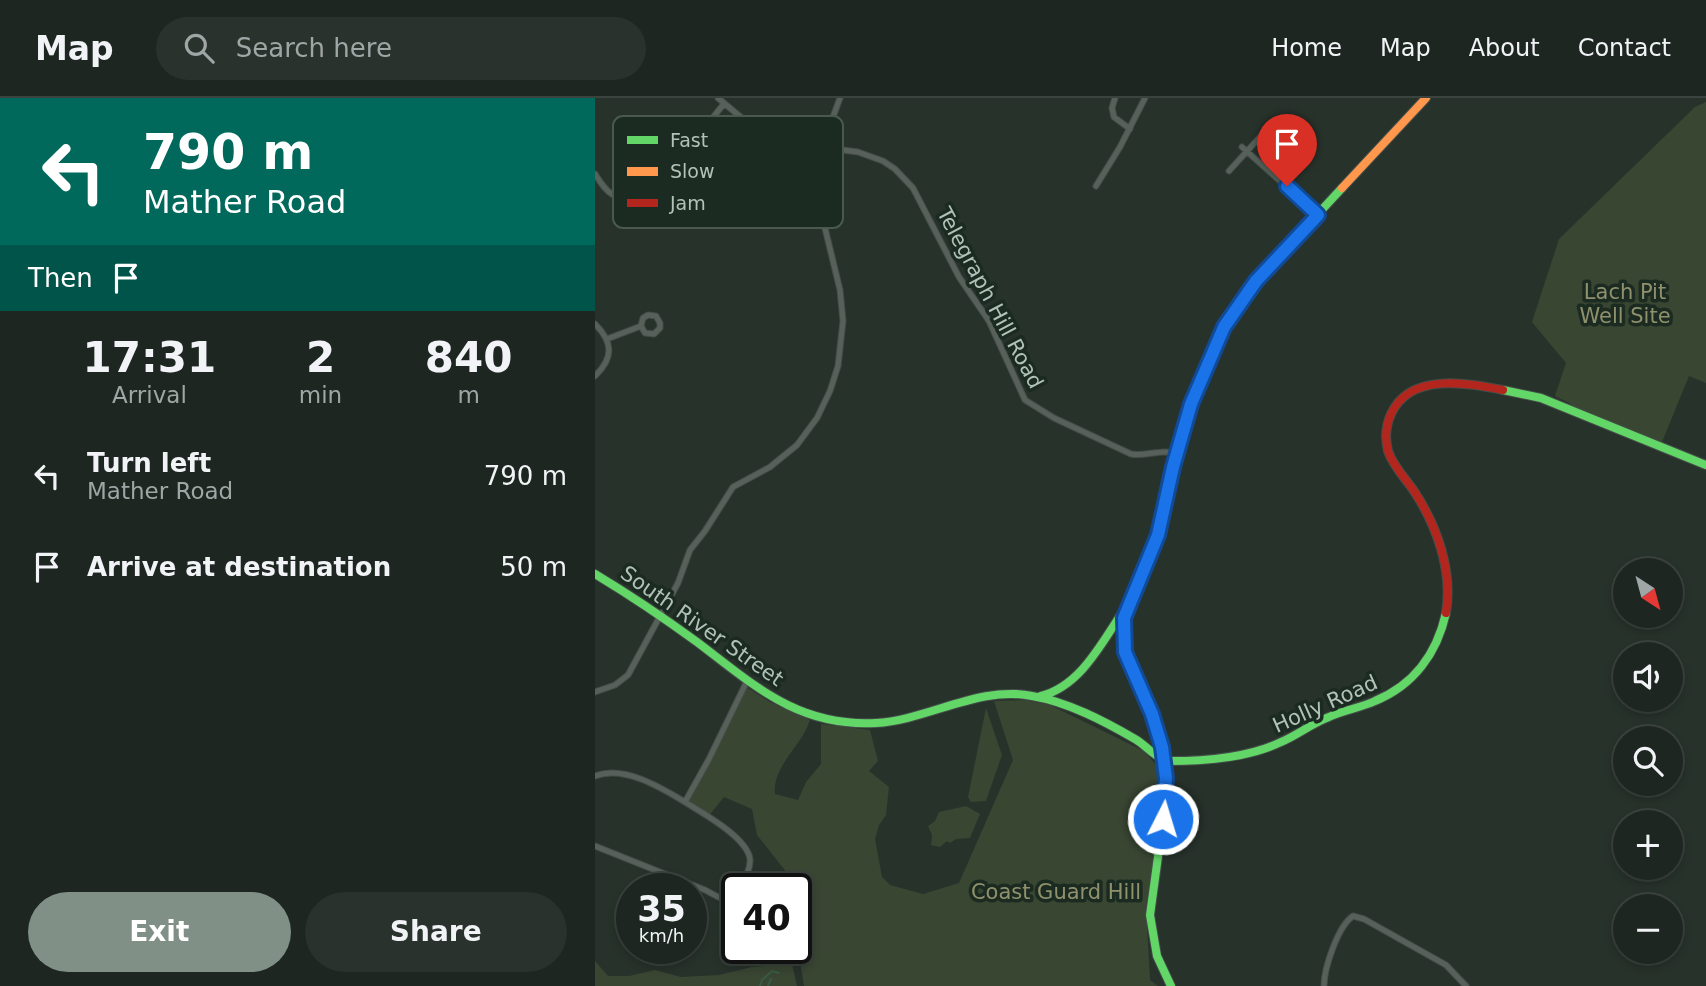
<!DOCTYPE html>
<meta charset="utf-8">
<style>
body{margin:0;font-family:"DejaVu Sans",sans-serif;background:#2a322d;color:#f1f3f6;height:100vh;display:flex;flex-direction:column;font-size:26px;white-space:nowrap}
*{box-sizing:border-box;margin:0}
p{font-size:23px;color:#a0a5a5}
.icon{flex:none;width:38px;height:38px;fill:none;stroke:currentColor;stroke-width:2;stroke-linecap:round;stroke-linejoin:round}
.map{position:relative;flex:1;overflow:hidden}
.side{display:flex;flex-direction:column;background:#1d2620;width:595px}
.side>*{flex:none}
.top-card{background:#00695c;color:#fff;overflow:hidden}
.needle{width:46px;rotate:144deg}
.tools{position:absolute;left:1018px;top:460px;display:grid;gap:14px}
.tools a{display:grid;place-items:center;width:70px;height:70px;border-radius:50%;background:#1d2620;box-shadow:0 4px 10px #0003,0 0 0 2px #3b433e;font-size:35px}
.speed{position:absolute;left:21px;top:775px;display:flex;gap:14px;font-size:35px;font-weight:700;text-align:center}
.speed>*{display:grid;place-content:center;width:91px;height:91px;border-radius:50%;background:#1d2620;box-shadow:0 4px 10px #0003,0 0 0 2px #3b433e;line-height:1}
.speed small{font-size:18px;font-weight:400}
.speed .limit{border:4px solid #111;border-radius:10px;background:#fff;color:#111}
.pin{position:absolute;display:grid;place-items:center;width:60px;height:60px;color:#fff;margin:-72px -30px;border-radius:50% 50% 50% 0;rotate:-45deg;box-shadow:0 0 7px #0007}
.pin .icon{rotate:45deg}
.me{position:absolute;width:77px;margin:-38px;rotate:5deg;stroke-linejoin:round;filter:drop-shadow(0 0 5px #0008)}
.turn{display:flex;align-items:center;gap:24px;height:147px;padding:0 28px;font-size:32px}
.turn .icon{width:91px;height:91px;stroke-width:2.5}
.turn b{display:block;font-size:49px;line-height:60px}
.then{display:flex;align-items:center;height:66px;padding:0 28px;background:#0003;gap:14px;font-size:26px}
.eta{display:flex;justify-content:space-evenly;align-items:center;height:119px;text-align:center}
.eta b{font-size:42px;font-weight:700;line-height:49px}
.primary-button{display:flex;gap:14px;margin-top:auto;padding:14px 28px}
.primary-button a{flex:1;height:80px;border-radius:42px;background:#819087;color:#fff;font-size:28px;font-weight:700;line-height:80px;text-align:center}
.primary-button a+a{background:#2a322d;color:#f1f3f6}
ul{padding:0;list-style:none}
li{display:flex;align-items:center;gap:21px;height:91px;padding:0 28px}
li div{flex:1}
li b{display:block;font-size:26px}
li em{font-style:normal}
header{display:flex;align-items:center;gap:42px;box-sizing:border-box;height:98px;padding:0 35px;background:#1d2620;border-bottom:2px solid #3b433e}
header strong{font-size:33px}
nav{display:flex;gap:38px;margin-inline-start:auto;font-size:24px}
.search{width:490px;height:63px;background:#2a322d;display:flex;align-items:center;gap:18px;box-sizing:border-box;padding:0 24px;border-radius:38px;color:#a0a5a5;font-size:26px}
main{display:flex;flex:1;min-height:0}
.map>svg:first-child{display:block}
.green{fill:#394632}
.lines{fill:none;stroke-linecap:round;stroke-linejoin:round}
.stream{stroke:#395a45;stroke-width:2}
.street-casing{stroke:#444d48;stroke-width:7}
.fast-casing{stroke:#444d48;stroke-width:10}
.slow-casing{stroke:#444d48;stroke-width:10}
.jam-casing{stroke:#444d48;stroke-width:10}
.street{stroke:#57615a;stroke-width:5}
.fast{stroke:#63d668;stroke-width:8}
.slow{stroke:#ff974d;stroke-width:8}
.jam{stroke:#b3261e;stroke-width:8}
.route-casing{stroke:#114b97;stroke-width:18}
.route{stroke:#1a73e8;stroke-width:12}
.labels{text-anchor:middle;stroke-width:7;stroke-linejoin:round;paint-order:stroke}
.park-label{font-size:21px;fill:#8f916c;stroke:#1c2b22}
.street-label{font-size:21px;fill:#b1c3b9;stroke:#1c2b22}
.key{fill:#1c2b22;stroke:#49594f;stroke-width:2}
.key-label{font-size:19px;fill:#b1c3b9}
</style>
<header>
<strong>Map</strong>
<div class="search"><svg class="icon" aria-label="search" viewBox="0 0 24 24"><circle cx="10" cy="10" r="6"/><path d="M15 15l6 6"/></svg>Search here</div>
<nav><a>Home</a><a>Map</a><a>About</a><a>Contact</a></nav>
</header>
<main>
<section class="side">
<div class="top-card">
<div class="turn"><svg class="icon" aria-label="left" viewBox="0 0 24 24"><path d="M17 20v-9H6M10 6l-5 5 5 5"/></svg><div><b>790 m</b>Mather Road</div></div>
<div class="then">Then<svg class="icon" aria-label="arrive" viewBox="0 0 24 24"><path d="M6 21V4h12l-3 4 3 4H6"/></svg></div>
</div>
<div class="eta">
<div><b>17:31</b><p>Arrival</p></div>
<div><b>2</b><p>min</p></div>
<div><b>840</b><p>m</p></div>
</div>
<ul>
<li><svg class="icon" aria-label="left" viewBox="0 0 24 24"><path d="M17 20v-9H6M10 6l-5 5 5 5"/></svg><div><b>Turn left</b><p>Mather Road</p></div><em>790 m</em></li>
<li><svg class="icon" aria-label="arrive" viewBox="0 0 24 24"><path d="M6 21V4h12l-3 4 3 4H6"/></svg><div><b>Arrive at destination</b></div><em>50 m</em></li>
</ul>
<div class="primary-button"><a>Exit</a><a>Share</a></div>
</section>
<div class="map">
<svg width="1111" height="888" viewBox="0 0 1111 888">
<rect width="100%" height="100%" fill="#27322b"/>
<path class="green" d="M1111,4V285L1094,278L1067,344L987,315L974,305L960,298L971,265L937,224L964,141L1100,9Z
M153,590L175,604L215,622C207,648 177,668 180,696L203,702L211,684L226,666V626L275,632L283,663L274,673L294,689L291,717L284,727L280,741L287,779L295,787L328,796L364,785L418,662L399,603L430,602L455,607L549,653L564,670L569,697L551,808L555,882L563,888H209L201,839V791H197L196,780L162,737L157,711L129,699L113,719L90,704L147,592Z
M391,610L407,657L391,703L376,704L373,699Z
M371,708L385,716L375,740L361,741L355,745L352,743L345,749L336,747L337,737L333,728L340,723L344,714Z
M0,863L13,878H34L60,872L86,879L124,877L157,869L197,866L202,888H0Z"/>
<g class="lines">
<path class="stream" d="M165,888L167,882L177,873L184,875
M173,888L176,881"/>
<defs>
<path id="street" d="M123,0L160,31L173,38L210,47L263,54L288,63L300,71L318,90L364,179L394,223L430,302L459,320L536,356C551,359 567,350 581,356
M520,0L517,10L519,19L535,31
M647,49L723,117
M634,73L665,39
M0,76C4,82 8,89 14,94C34,110 69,101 83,81C94,65 101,45 112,28C117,20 123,13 129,6
M501,88L525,49L550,0
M0,226C18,244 19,260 0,278
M12,241L46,228L50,235L59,236L65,230V225L61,218L53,217L48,220L46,228
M0,594L20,587L33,577L83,485L95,452L110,433L138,389L175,369L202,347L222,320L235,293L243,268L248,223L245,192L229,126L228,108L238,19L245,0
M0,678C29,667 65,689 90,704L114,661L152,583
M90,704C107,715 152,739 155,761C156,771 149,783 144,791
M0,748L110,792L129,802L136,800L142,794
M729,888C729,870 743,828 758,818L769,821L851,867L871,888"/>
<path id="fast" d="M908,292L946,300L1111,367
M0,476C35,497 69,520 102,544C160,588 203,629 281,625C333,622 385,587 437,598C473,604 509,623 540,641C552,648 561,661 575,663C611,663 653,660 686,644C703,637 717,625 734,619C749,612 765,610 780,603C819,587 842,555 851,515
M446,598C486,588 507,544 529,512
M576,888L562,858L555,817L571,700L570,663L557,616L530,554L528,532L533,507L563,437L577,369L596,305L635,218L661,183L747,90"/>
<path id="slow" d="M747,90L831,0"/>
<path id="jam" d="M851,515C858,473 842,428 819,393C810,380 798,368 793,353C790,341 791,327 796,316C815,274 872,285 908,292"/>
</defs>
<use href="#street" class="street-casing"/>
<use href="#fast" class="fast-casing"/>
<use href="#slow" class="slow-casing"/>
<use href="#jam" class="jam-casing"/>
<use href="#street" class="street"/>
<use href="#fast" class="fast"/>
<use href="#slow" class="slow"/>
<use href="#jam" class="jam"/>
</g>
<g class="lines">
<defs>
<path id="route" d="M568,721L571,680L567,649L557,616L530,554L529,520L563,437L578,369L596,306L629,229L661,183L723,117L692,88"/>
</defs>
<use href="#route" class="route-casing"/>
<use href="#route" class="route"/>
</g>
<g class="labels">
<g class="park-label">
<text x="1030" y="201">Lach Pit<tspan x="1030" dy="24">Well Site</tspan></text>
<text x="461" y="801">Coast Guard Hill</text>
</g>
<g class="street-label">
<text transform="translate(395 200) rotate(62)" y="7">Telegraph Hill Road</text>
<text transform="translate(107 528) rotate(35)" y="7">South River Street</text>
<text transform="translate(730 606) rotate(-24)" y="7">Holly Road</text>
</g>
</g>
<rect x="18" y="18" width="230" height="112" rx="10" class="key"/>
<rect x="32" y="38" width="31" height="8" fill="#63d668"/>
<rect x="32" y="69" width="31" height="9" fill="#ff974d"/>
<rect x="32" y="101" width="31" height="8" fill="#b3261e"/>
<g class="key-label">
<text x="75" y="49">Fast</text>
<text x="75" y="80">Slow</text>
<text x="75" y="112">Jam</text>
</g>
</svg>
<div class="tools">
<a><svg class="needle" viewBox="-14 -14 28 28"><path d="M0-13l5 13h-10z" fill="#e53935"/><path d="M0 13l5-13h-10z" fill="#a0a5a5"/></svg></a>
<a><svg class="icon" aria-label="sound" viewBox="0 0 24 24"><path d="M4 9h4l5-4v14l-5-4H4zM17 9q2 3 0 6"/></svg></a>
<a><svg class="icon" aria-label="search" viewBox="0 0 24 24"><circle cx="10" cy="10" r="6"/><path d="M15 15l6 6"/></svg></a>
<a>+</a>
<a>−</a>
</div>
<div class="speed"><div>35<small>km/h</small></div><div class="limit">40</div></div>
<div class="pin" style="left:692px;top:88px;background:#d93025"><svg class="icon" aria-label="arrive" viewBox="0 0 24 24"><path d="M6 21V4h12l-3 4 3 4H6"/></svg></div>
<svg class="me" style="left:568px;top:721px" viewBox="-20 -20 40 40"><circle r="17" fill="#1a73e8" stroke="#fff" stroke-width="3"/><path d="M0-11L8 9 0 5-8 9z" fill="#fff"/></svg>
</div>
</main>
